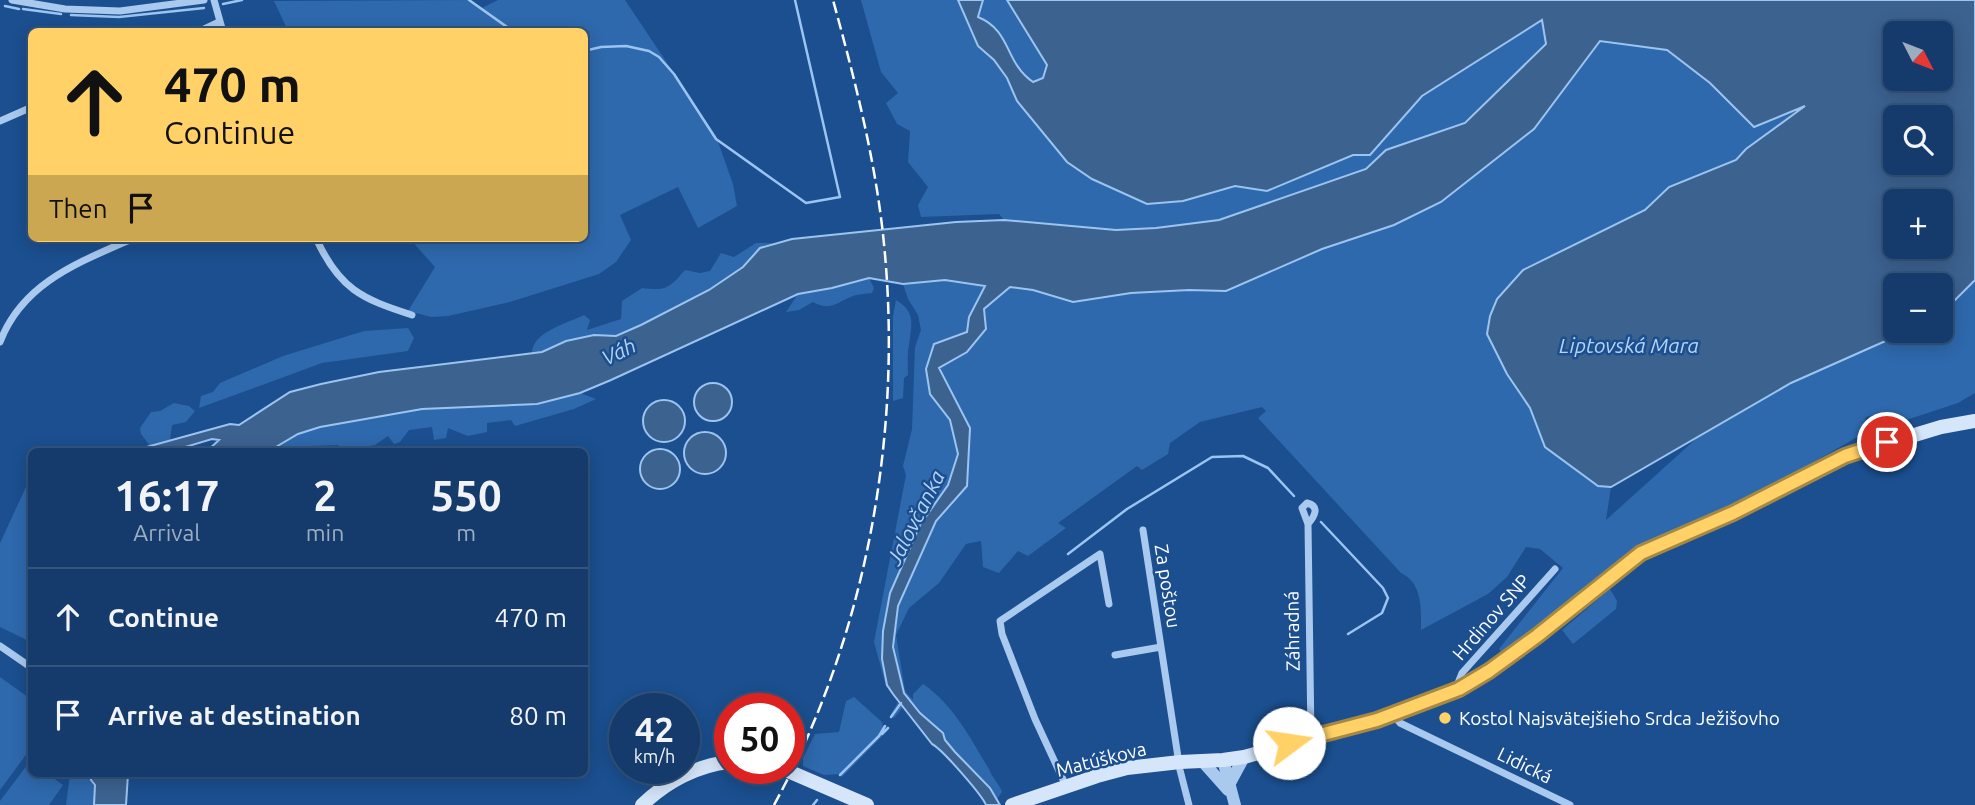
<!DOCTYPE html>
<meta charset="utf-8">
<style>
body{margin:0;font-family:Ubuntu,sans-serif;background:#1d4271;color:#f1f3f6;height:100vh;display:flex;flex-direction:column;font-size:26px;white-space:nowrap}
*{box-sizing:border-box;margin:0}
p{font-size:23px;color:#9dadc1}
.icon{flex:none;width:38px;height:38px;fill:none;stroke:currentColor;stroke-width:2;stroke-linecap:round;stroke-linejoin:round}
.map{position:relative;flex:1;overflow:hidden}
.sheet{position:absolute;left:28px;top:448px;width:560px;height:329px;display:flex;flex-direction:column;background:#143b6b;border-radius:10px;box-shadow:0 4px 18px #0003,0 0 0 2px #33557e}
.sheet>*{flex:none}
.top-card{position:absolute;left:28px;top:28px;width:560px;height:214px;border-radius:10px;box-shadow:0 4px 18px #0003,0 0 0 2px #33557e;background:#ffd166;color:#111;overflow:hidden}
.needle{width:46px;rotate:132deg}
.buttons{position:absolute;left:1883px;top:21px;display:grid;gap:14px}
.buttons a{display:grid;place-items:center;width:70px;height:70px;border-radius:10px;background:#143b6b;box-shadow:0 4px 18px #0003,0 0 0 2px #33557e;font-size:35px}
.speed{position:absolute;left:609px;top:693px;display:flex;gap:14px;font-size:35px;font-weight:700;text-align:center}
.speed>*{display:grid;place-content:center;width:91px;height:91px;border-radius:50%;background:#143b6b;box-shadow:0 4px 18px #0003,0 0 0 2px #33557e;line-height:1}
.speed small{font-size:18px;font-weight:400}
.speed .limit{border:10px solid #d22;background:#fff;color:#111}
.pin{position:absolute;display:grid;place-items:center;width:60px;height:60px;color:#fff;margin:-30px;border:4px solid #fff;border-radius:50%;box-shadow:0 2px 7px #0007}
.me{position:absolute;width:77px;margin:-38px;rotate:76deg;stroke-linejoin:round;filter:drop-shadow(0 0 5px #0008)}
.turn{display:flex;align-items:center;gap:24px;height:147px;padding:0 21px;font-size:32px}
.turn .icon{width:91px;height:91px;stroke-width:2.5}
.turn b{display:block;font-size:49px;line-height:60px}
.then{display:flex;align-items:center;height:66px;padding:0 21px;background:#0003;gap:14px;font-size:26px}
.eta{display:flex;justify-content:space-evenly;align-items:center;height:119px;text-align:center}
.eta b{font-size:42px;font-weight:700;line-height:49px}
ul{padding:0;list-style:none}
li{display:flex;align-items:center;gap:21px;height:98px;padding:0 21px;border-top:2px solid #33557e}
li div{flex:1}
li b{display:block;font-size:26px}
li em{font-style:normal}
.map>svg:first-child{display:block}
.green{fill:#2e69ad}
.water{fill:#3c6290;stroke:#9cc4f0;stroke-width:2;fill-rule:evenodd}
.lines{fill:none;stroke-linecap:round;stroke-linejoin:round}
.stream{stroke:#9cc4f0;stroke-width:2.5}
.minor{stroke:#a9c9ee;stroke-width:7}
.tertiary{stroke:#a9c9ee;stroke-width:12}
.secondary{stroke:#d6e6fa;stroke-width:14}
.rail{stroke:#fff;stroke-width:2.5;stroke-dasharray:12 5;stroke-linecap:butt}
.route-casing{stroke:#a68842;stroke-width:18}
.route{stroke:#ffd166;stroke-width:12}
.poi-dot{fill:#ffd166;stroke:#1b4f8f;stroke-width:2.5}
.labels{text-anchor:middle;stroke-width:5;stroke-linejoin:round;paint-order:stroke}
.street-label{font-size:19px;fill:#fff;stroke:#1b4f8f}
.poi-label{font-size:19px;fill:#fff;stroke:#1b4f8f;text-anchor:start}
.water-label{font-size:21px;font-style:italic;fill:#b5d3f5;stroke:#1b4f8f}
</style>
<div class="map">
<svg width="1975" height="805" viewBox="0 0 1975 805">
<rect width="100%" height="100%" fill="#1b4f8f"/>
<path class="green" d="M471,0L482,8L498,0H625L716,136L733,184L737,206L698,228L678,187L620,215L631,240L616,262L599,274L510,302L448,316L431,317L408,311L435,267L409,238H584V32L288,31L274,1Z
M861,0H958L978,46L994,60L1007,78L1017,101L1067,162L1183,201L1235,186L1267,191L1353,155H1370L1422,96L1542,19L1600,41L1666,50L1710,83L1754,127L1809,104L1746,149L1736,160L1669,187L1645,210L1523,270L1497,299L1490,316L1507,374L1530,408L1545,447L1598,486L1611,487L1606,520L1698,437L1791,383L1908,331H1941V314L1975,280V393L1958,403L1894,424L1874,415L1866,417L1859,436L1758,494L1606,574L1503,655L1499,649L1563,568L1540,549L1526,547L1507,577L1488,594L1421,630C1421,610 1423,583 1401,573L1258,418L1266,411L1262,407L1200,422L1170,443L1168,454L1142,470L1137,466L1058,523L1066,528L1028,556L1018,551L999,573L983,567L981,541L966,544L939,583L909,608L896,635L905,691L913,700V694L923,684C954,705 970,738 989,769C992,778 999,783 1002,792L997,799C983,773 953,760 942,733L932,744L903,707L894,718L890,716L898,702L886,686L874,642L906,475L903,466L912,429L915,347L921,330L918,315L908,299L903,284L945,280L986,286L991,255L1004,220L999,214L921,217L918,205L928,187L908,162L910,131L897,124L886,103L898,93L881,72Z
M983,0H1007L1047,65L1043,78L1032,82C1004,62 1012,31 977,17Z
M756,243H773L760,248L743,267L709,290L641,325L616,336L594,335L566,341L542,352L532,353C532,332 568,323 584,315L590,320L587,330L621,319L622,301L642,288C667,291 669,288 685,270L700,273L710,271L721,253L734,257Z
M869,278L874,288L872,293C866,294 858,294 853,296C837,302 831,312 813,302L799,310L786,312L798,294L832,288Z
M896,300C917,312 911,326 909,345C907,355 908,365 908,375L904,378L903,398L893,401V316Z
M408,328L414,338L408,351L322,363L199,408L201,396L213,392L220,383L283,356L364,331Z
M580,393L596,399L574,409L515,426L511,420L487,423V432L468,436L448,428L446,438L434,440L432,427L409,430L400,442L394,444L388,436L375,445L340,451L338,445L310,446L308,451L269,452L298,434L320,427L422,409L537,404Z
M174,403L189,406L195,411L186,422L172,425L170,440L150,446L141,434L140,428L151,412L160,411Z
M26,487L32,489L31,642L0,627V543Z
M1610,589L1617,601L1616,609L1573,644L1562,630Z
M0,677L32,700L31,748L0,790Z
M854,697L882,722L883,727L888,730L842,777L841,774L824,775L803,766V758L815,734L839,732L846,701Z
M31,760L32,774H48L63,785L49,805H0V801Z
M70,774H91V780L95,785L94,805H66Z"/>
<path class="water" d="M958,0H983L978,17C1012,31 1004,62 1033,82L1043,78L1047,65L1007,0H1975V280L1941,314V285H1895V331H1908L1791,383L1611,487L1598,486L1545,447L1530,408L1507,374L1487,334L1490,316L1497,299L1523,270L1645,210L1669,187L1736,160L1746,149L1805,106L1754,127L1710,83L1667,50L1600,41L1534,129L1441,202L1394,225L1322,249L1226,291L1189,290L1131,293L1073,302L1033,290L1010,287L984,309L986,329L967,352L939,368L970,428L967,486L936,521L898,606L893,647L904,693L920,713L943,733L945,740L955,752L990,788L1000,805H986C982,795 942,749 932,744L893,694L887,685L882,659L883,631L890,593L920,525L948,485L958,454L950,420L930,394L926,369L934,344L967,332L969,317L985,286L945,280L903,284L869,278L832,288L798,294L611,380L580,393L537,404L422,409L320,427L298,434L269,451H207L219,440L212,439L172,451H132L230,424L239,425L290,392L321,384L379,372L542,352L566,341L594,335L616,336L641,325L709,290L743,267L760,248L792,239L956,222L1004,220L1116,230L1156,228L1219,220L1366,169L1386,150L1465,123L1546,44L1542,20L1422,96L1370,155H1353L1267,191L1235,186L1183,201L1147,204L1092,179L1067,162L1017,101L1007,78L994,60L978,46ZM1941,33V79H1895V33ZM1941,117V163H1895V117ZM1941,201V247H1895V201Z
M694 402a19 19 0 1 1 38 0a19 19 0 1 1-38 0Z
M643 421a21 21 0 1 1 42 0a21 21 0 1 1-42 0Z
M684 453a21 21 0 1 1 42 0a21 21 0 1 1-42 0Z
M640 469a20 20 0 1 1 40 0a20 20 0 1 1-40 0Z
M91,774H128L126,805H94L95,785L91,780Z"/>
<g class="lines">
<path class="stream" d="M469,0L514,32
M223,4L242,0
M5,6L19,9
M23,9L61,14
M71,15L119,17L204,8
M584,51L601,47L626,46L649,51L659,57L674,74L716,139L806,203L840,197L795,0
M1321,522L1383,588L1388,598L1382,613L1348,634
M1068,554L1127,509L1212,457L1243,456L1268,468L1294,496
M891,717L901,703
M882,734L888,728
M840,775L879,736L885,726
M813,805L817,800"/>
<path class="minor" d="M12,0L65,9L120,11L204,0
M214,0L223,32
M198,32L219,22
M0,121L32,107
M316,238C339,289 362,299 412,315
M0,342C23,282 80,262 134,238
M1308,524C1315,516 1320,506 1307,503L1302,508L1308,524L1311,738
M1143,530L1180,770L1189,805
M0,646L32,668
M1115,655L1161,647
M1459,689L1458,683L1462,673L1555,569
M1393,715L1400,723L1570,805
M1066,786L1035,719L1002,634L1000,621L1100,554L1109,604"/>
<path class="tertiary" d="M1223,760L1235,805
M1203,762L1228,790
M1229,785L1244,757"/>
<path class="secondary" d="M781,768L867,805
M642,805C666,782 697,765 730,762
M1012,805L1097,776L1127,768L1180,762L1223,760L1244,757L1363,724L1439,697L1466,685L1497,666L1574,608L1630,561L1656,545L1733,513L1845,456L1941,427L1975,421"/>
<path class="rail" d="M774,805C866,637 903,434 884,244C876,162 855,80 833,0"/>
</g>
<g class="lines">
<defs>
<path id="route" d="M1289,743L1377,720L1459,689L1489,671L1537,636L1641,553L1733,513L1845,456L1887,442"/>
</defs>
<use href="#route" class="route-casing"/>
<use href="#route" class="route"/>
</g>
<circle class="poi-dot" cx="1445" cy="718" r="7"/>
<g class="labels">
<g class="street-label">
<text transform="translate(1168 586) rotate(81)" y="7">Za poštou</text>
<text transform="translate(1491 617) rotate(-49)" y="7">Hrdinov SNP</text>
<text transform="translate(1292 631) rotate(-91)" y="7">Záhradná</text>
<text transform="translate(1101 759) rotate(-14)" y="7">Matúškova</text>
<text transform="translate(1525 765) rotate(26)" y="7">Lidická</text>
</g>
<g class="poi-label">
<text x="1459" y="725">Kostol Najsvätejšieho Srdca Ježišovho</text>
</g>
<g class="water-label">
<text x="1629" y="353">Liptovská Mara</text>
<text transform="translate(619 352) rotate(-26)" y="7">Váh</text>
<text transform="translate(916 518) rotate(-63)" y="7">Jalovčanka</text>
</g>
</g>
</svg>
<div class="buttons">
<a><svg class="needle" viewBox="-14 -14 28 28"><path d="M0-13l5 13h-10z" fill="#e53935"/><path d="M0 13l5-13h-10z" fill="#9dadc1"/></svg></a>
<a><svg class="icon" aria-label="search" viewBox="0 0 24 24"><circle cx="10" cy="10" r="6"/><path d="M15 15l6 6"/></svg></a>
<a>+</a>
<a>−</a>
</div>
<div class="speed"><div>42<small>km/h</small></div><div class="limit">50</div></div>
<div class="pin" style="left:1887px;top:442px;background:#d93025"><svg class="icon" aria-label="arrive" viewBox="0 0 24 24"><path d="M6 21V4h12l-3 4 3 4H6"/></svg></div>
<svg class="me" style="left:1289px;top:743px" viewBox="-20 -20 40 40"><circle r="19" fill="#fff"/><path d="M0-13L10 11 0 6-10 11z" fill="#ffd166"/></svg>
<div class="top-card">
<div class="turn"><svg class="icon" aria-label="ahead" viewBox="0 0 24 24"><path d="M12 20V5M6 11l6-6 6 6"/></svg><div><b>470 m</b>Continue</div></div>
<div class="then">Then<svg class="icon" aria-label="arrive" viewBox="0 0 24 24"><path d="M6 21V4h12l-3 4 3 4H6"/></svg></div>
</div>
<section class="sheet">
<div class="eta">
<div><b>16:17</b><p>Arrival</p></div>
<div><b>2</b><p>min</p></div>
<div><b>550</b><p>m</p></div>
</div>
<ul>
<li><svg class="icon" aria-label="ahead" viewBox="0 0 24 24"><path d="M12 20V5M6 11l6-6 6 6"/></svg><div><b>Continue</b></div><em>470 m</em></li>
<li><svg class="icon" aria-label="arrive" viewBox="0 0 24 24"><path d="M6 21V4h12l-3 4 3 4H6"/></svg><div><b>Arrive at destination</b></div><em>80 m</em></li>
</ul>
</section>
</div>
